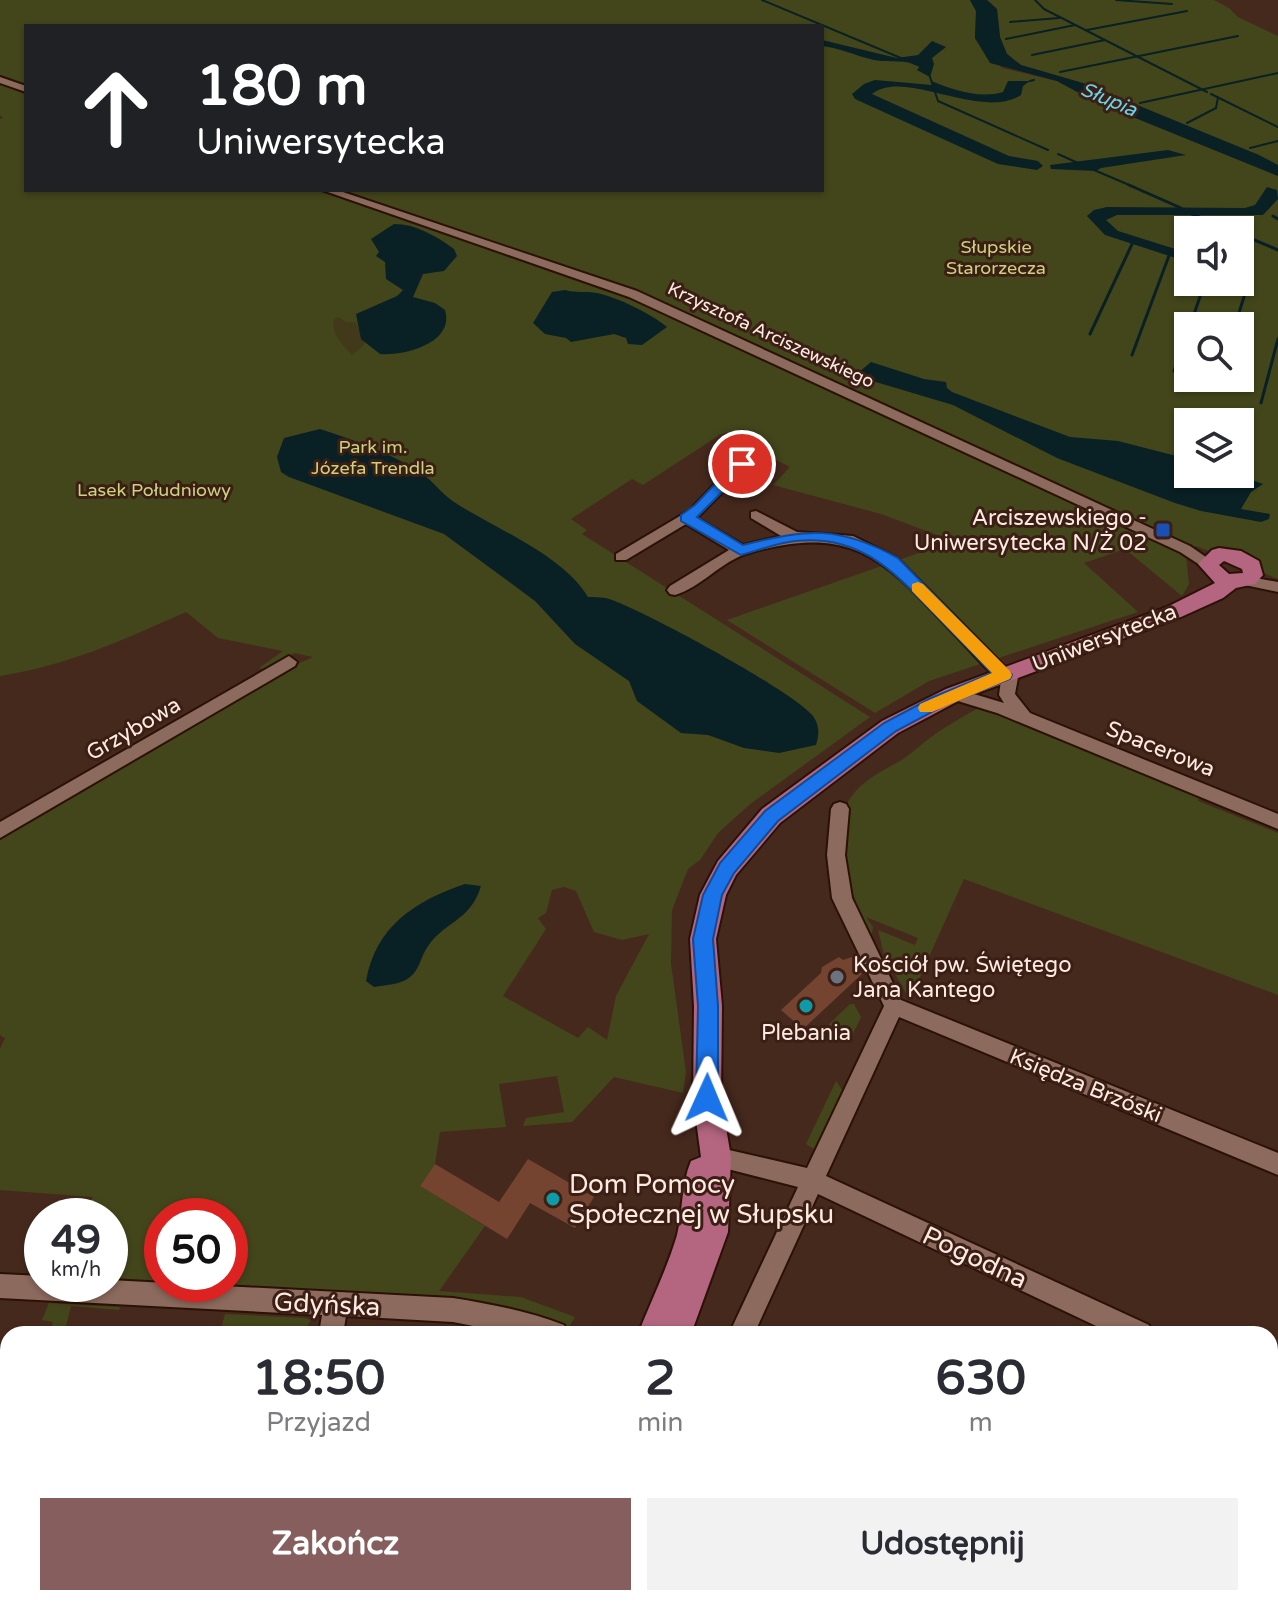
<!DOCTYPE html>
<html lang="pl">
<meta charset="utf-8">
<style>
body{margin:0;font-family:"Varela Round",sans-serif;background:#f2f2f3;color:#2b2b33;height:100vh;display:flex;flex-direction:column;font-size:30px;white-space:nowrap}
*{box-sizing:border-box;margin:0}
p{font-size:26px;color:#7c7c81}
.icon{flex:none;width:44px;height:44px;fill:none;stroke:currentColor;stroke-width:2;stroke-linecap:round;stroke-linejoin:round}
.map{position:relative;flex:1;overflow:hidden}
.side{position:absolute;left:0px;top:1326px;width:1278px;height:280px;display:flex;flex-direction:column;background:#fff;border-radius:24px 24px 0 0;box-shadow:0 2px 6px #0004}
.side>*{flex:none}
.guide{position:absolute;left:24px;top:24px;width:800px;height:168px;border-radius:0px;box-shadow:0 2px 6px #0004;background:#202124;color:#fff;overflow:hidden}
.controls{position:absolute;left:1174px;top:216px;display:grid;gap:16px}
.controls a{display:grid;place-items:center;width:80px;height:80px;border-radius:0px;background:#fff;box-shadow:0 2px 6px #0004;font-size:40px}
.speed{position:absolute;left:24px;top:1198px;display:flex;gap:16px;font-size:40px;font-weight:700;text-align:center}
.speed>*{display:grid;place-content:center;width:104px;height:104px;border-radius:50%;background:#fff;box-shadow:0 2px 6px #0004;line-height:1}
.speed small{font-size:20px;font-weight:400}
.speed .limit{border:12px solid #d22;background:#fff;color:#111}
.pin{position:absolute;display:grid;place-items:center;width:68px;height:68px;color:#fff;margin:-34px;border:4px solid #fff;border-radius:50%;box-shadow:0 2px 8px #0007}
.me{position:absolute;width:88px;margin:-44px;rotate:1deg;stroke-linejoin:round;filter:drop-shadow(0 0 6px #0008)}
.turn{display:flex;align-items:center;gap:28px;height:168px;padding:0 40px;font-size:36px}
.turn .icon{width:104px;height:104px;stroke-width:2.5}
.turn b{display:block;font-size:56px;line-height:68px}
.eta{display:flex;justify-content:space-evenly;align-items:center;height:136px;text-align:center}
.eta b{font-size:48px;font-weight:700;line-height:56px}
.button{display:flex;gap:16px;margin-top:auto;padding:16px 40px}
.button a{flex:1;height:92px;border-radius:0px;background:#865e5d;color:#fff;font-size:32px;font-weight:700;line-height:92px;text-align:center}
.button a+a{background:#f2f2f3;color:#2b2b33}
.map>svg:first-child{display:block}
.green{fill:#43461b;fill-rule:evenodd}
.sand{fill:#413919}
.water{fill:#092024}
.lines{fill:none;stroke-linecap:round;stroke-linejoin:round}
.stream-far1{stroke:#092024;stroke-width:2}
.stream{stroke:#092024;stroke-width:3}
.building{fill:#754430}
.minor-casing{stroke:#2b1106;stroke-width:4}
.major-casing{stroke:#2b1106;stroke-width:4}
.minor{fill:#8c6a5d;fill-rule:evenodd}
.major{fill:#b46580;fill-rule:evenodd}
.route{fill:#1a73e8;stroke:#114b97;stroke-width:2}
.slow{fill:#f59e0b}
.transit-dot{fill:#1a4fb4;stroke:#3b1f14;stroke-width:3}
.worship-dot{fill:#6b7280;stroke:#3b1f14;stroke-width:3}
.culture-dot{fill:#0f9aa8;stroke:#3b1f14;stroke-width:3}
.labels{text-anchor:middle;stroke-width:6;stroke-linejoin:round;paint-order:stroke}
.far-park-label{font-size:18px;fill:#cbd280;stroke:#3b1f14}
.far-street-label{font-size:18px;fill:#feeae2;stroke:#3b1f14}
.far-water-label{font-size:20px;font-style:italic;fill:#69d5ec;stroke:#3b1f14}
.poi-label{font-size:22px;fill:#feeae2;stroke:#3b1f14;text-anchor:end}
.street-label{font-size:22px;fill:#feeae2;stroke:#3b1f14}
.near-poi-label{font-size:26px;fill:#feeae2;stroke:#3b1f14;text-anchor:start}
.near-street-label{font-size:26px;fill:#feeae2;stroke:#3b1f14}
</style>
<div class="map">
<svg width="1278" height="1606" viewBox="0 0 1278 1606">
<rect width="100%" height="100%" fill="#46291d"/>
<path class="green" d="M0,0H970L976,11L975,39L1002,68L1057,81L1096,102L1278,176V579L1196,546L1186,556L1189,584L1182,596L1125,549L1084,563L1138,612L929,681L875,713L727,620L953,541L881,514L773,485L790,467L758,451L761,447L744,429L721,434L643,485L632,479L571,519L587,530L582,534L870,717L749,805L718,833L700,860L688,869L672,910L671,964L686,1072L683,1093L614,1077L572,1122L523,1126L526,1118L564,1112L557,1076L499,1084L506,1127L440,1132L435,1164L420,1186L485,1226L439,1291L521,1297L575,1317L569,1327L491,1304L461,1301L171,1284H230V1216H162V1283L110,1281V1216H80L93,1197L0,1190V1049L5,1038L0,1035V837L293,666L313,657L294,653C284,660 270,672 259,668L283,651L218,638L186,612C123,640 69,665 0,676V119L3,118L0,115ZM26,26H822V190H26ZM1188,230H1240V282H1188ZM1188,326H1240V378H1188ZM1188,422H1240V474H1188ZM564,887L576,891L594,932L622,940L649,934L616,996L607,1040L588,1027L578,1038L503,996L546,929L538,918L546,913L552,890Z
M987,0H1214L1229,8L1238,17L1278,36V165L1086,84L1021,65L1007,54L1000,37L997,9Z
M981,706L1200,795L1198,801L1278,833V995L964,879L911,997L907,995L884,955L878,930L915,945L918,938L866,917L873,927L872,933L868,934C854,905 830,826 851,797C863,780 882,771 900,761C912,754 922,743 934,735C949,724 965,716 981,706Z
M850,1004H854L861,1017L849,1042L828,1025Z
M836,1081L843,1091L814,1149L806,1144Z
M49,1303L120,1307L119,1310L71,1306L64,1334H49L53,1322L42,1320Z
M225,1314L305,1318L311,1320L303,1334L221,1329Z"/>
<path class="sand" d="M338,317L346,322H356L365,344L352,355C343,345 330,333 334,319Z"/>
<path class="water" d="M970,0H987L997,9L1000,37L1007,54L1021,65L1086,84L1259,155L1278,165V176L1096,102L1057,81L990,63L975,38L976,11Z
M822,40L897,58L918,55L932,41L946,47L932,58L934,64L930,77L917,70L920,66C906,59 889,63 874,60C856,56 840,48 822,46Z
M875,80L932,85L931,81C954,90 979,99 1003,92L1008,81H1030L1023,86L1021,95C979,121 905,68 872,94L1009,156L1038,161L1043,166L1037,170L998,164L855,99L852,94L864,84Z
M1168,150L1186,155L1101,168L1096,171L1051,169L1050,165Z
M1267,187L1277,190L1278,199L1263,215H1117L1106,220L1118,231L1188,253V262L1105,235L1087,216L1094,210L1107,207L1245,208L1255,205Z
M394,224C416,224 436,236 454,249L457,256L444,271L423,274L413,297L435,303L445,310C455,343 404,356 380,354L361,339L356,314L397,296L403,290L386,279L385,262L376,256L379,252L371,239Z
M565,290C575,293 586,291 597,293C619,298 650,313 667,327L642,345L628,344L626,338L614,334L571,342L566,338L545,334L533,323L552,292Z
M871,362L924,379L946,382L947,388L952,392L1070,437L1118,441L1188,459V474H1235L1263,484L1251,492L1241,509L1270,514L1269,519L1261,522L1201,511L1175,503L1057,458L953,405L859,377L858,373Z
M320,429C354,440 391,453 421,473C433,481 442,494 454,502C495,529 562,554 588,597C596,597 605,597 612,600C646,612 793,691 813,716C820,726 819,735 816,745L779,753L744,748L708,735L681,733L637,701L629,681L575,644L535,601L444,534L289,477L281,472L277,457L284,438Z
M465,884L481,886C470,923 442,921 425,951C420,960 419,970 410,977C400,985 385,985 374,987L366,981C376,926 415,901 465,884Z"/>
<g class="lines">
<path class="stream-far1" d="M762,0L920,66
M1035,0L1044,9L1207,92
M1116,0L1172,4
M1010,22L1059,18
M1087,30L1187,11
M1006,39L1075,25
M1032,55L1105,40
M1060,72L1238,36
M929,74L938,101L1048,150
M1030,81L1034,80
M1211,94L1278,127
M1140,103L1278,73
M1187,123L1216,108L1218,97
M1250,148L1278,141
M1058,154L1078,163
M1094,170L1134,187"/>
<path class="stream" d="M1129,185L1181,208
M1192,214L1230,230
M1273,216L1278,219
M1240,234L1278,250
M1190,326L1205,282
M1235,326L1250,277
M1090,334L1133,242
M1132,355L1170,253
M1174,371L1188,332
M1216,386L1219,378
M1261,403L1278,339"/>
</g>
<path class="building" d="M839,957L843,960L852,957L860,963L856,970L862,974L803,1029L781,1010L821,973L822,967Z
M528,1159L594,1197L575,1228L530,1203L507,1239L420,1186L435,1164L499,1202Z"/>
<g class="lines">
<defs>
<path id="minor" d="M0,77L26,86V92L0,83Z
M322,190H337L637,291L1190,546L1216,564L1213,567H1203L1180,552L629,297Z
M742,460L747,461V467L697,518L743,545L781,536L751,518V512L756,511L797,532L853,536L897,558L1006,668H1017L1019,672L1015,694L1030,713L1278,814V829L997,713L948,698L946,694L948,690L954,688L1004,703L999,695L1001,680C987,672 974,654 962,642C890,568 862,520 749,553C721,561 702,587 675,595L670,594L667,590L670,586L729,550L686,524L626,560H616V554L690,510L737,461Z
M1245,576L1278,582V592L1240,584L1237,581Z
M289,656L297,662L295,666L0,838V822Z
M840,802L846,804L849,809L845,855L852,898L901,1000L1278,1153V1175L899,1017L826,1176L1149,1325L1152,1334H1113L818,1194L754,1334H729L798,1187L708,1164L705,1157L708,1150L716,1147L807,1168L884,1006L832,898L827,855L831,809L834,804Z
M0,1274L42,1276V1284H110V1280L453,1298C490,1304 528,1311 564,1325L567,1334H514L453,1322L346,1316L343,1334H319L322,1315L0,1298Z
M1270,1382L1278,1386V1412L1270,1408Z
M206,1598H238L235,1606H203Z
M1054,1598H1094L1097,1606H1057Z"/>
<path id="major" d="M1219,548L1241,551L1259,561L1263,575L1255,584L1236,588L1223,598L1181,617L962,699L898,733L780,823L736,875L726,895L716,939L722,1006L721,1098L731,1157L728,1232L691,1334H638C651,1301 667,1269 677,1235C683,1211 681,1184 691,1161L701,1157L693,1098L694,1006L690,939L700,895L718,861L762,809L882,721L946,689L1167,607L1215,583L1198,564L1212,550ZM1224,561L1242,569L1243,573L1229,574L1219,565Z
M553,1598H589L588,1606H550Z"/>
</defs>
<use href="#minor" class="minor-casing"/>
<use href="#major" class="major-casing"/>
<use href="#minor" class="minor"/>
<use href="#major" class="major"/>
</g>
<path class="route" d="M742,460L749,464L747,467L697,517L743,545C807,529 838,525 898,558L1012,675L1010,679L943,706L896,731L778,821L734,873L722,895L713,939L718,1006V1098L715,1105L707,1108L699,1105L696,1098L698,1006L693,939L703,895L720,863L765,811L884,723L931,698L992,673C972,652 952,632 932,611C892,570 859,534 795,541C777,543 759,550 741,555L681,521V515L695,505L737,461Z"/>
<path class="slow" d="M918,582L923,584L1010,671L1012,675L1010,679L932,712H920L918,708L920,704L992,673L912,591V584Z"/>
<rect class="transit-dot" x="1155" y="522" width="16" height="16" rx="4"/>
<circle class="worship-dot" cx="837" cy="977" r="8"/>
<g class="culture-dot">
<circle cx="806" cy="1006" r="8"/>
<circle cx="553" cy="1199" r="8"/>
</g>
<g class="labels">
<g class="far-park-label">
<text x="996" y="253">Słupskie<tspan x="996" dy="21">Starorzecza</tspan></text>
<text x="373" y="453">Park im.<tspan x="373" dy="21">Józefa Trendla</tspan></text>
<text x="154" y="496">Lasek Południowy</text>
</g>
<g class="far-street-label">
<text transform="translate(771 335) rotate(25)" y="6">Krzysztofa Arciszewskiego</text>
</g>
<g class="far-water-label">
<text transform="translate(1109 99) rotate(23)" y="7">Słupia</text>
</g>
<g class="poi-label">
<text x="1147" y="525">Arciszewskiego -<tspan x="1147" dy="25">Uniwersytecka N/Ż 02</tspan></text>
<text x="853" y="972" text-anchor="start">Kościół pw. Świętego<tspan x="853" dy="25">Jana Kantego</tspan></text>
<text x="806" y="1040" text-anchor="middle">Plebania</text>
</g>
<g class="street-label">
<text transform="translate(1104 637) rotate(-21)" y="8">Uniwersytecka</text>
<text transform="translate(133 728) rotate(-30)" y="8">Grzybowa</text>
<text transform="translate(1161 748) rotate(22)" y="8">Spacerowa</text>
<text transform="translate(1086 1085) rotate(22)" y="8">Księdza Brzóski</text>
</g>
<g class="near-poi-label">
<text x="569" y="1193">Dom Pomocy<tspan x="569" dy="30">Społecznej w Słupsku</tspan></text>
</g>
<g class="near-street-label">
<text transform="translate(975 1257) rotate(25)" y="9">Pogodna</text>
<text transform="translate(327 1304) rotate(3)" y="9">Gdyńska</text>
</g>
</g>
</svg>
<div class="controls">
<a><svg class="icon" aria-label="sound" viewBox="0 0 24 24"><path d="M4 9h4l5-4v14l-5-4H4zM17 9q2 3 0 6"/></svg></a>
<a><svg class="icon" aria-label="search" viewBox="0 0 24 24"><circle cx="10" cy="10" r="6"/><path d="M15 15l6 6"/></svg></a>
<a><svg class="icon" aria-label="layers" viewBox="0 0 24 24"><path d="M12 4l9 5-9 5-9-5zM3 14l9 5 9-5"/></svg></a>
</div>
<div class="speed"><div>49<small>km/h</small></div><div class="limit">50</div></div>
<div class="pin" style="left:742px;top:464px;background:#d93025"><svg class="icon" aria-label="arrive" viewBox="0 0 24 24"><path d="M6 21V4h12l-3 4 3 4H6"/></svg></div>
<svg class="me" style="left:707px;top:1098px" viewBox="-20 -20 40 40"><path d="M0-17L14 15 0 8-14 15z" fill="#1a73e8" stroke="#fff" stroke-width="4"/></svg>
<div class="guide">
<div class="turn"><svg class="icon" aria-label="ahead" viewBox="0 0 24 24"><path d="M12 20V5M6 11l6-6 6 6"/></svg><div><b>180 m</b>Uniwersytecka</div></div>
</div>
<section class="side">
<div class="eta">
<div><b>18:50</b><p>Przyjazd</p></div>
<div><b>2</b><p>min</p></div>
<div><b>630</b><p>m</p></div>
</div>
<div class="button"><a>Zakończ</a><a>Udostępnij</a></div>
</section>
</div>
